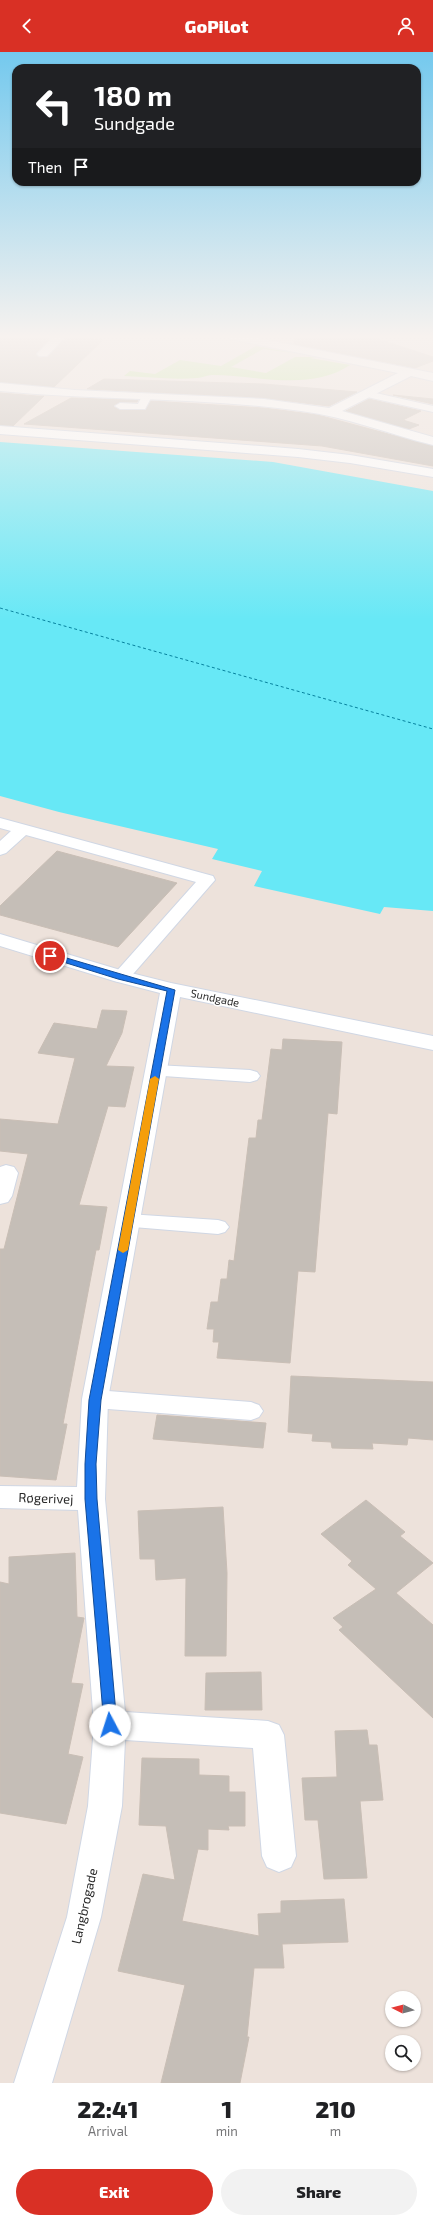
<!DOCTYPE html>
<meta charset="utf-8">
<style>
body{margin:0;font-family:"Exo 2",sans-serif;background:#f2f2f2;color:#202124;height:100vh;display:flex;flex-direction:column;font-size:15px;white-space:nowrap}
*{box-sizing:border-box;margin:0}
p{font-size:13px;color:#757577}
.icon{flex:none;width:22px;height:22px;fill:none;stroke:currentColor;stroke-width:2;stroke-linecap:round;stroke-linejoin:round}
.map{position:relative;height:2031px;overflow:hidden}
.panel{display:flex;flex-direction:column;background:#fff;flex:1}
.panel>*{flex:none}
.guide{position:absolute;left:12px;top:12px;width:409px;height:122px;border-radius:12px;box-shadow:0 1px 3px #0004;background:#202124;color:#fff;overflow:hidden}
.needle{width:26px;rotate:276deg}
.tools{position:absolute;left:385px;top:1939px;display:grid;gap:8px}
.tools a{display:grid;place-items:center;width:36px;height:36px;border-radius:50%;background:#fff;box-shadow:0 1px 3px #0004;font-size:20px}
.pin{position:absolute;display:grid;place-items:center;width:34px;height:34px;color:#fff;margin:-17px;border:2px solid #fff;border-radius:50%;box-shadow:0 1px 4px #0007}
.me{position:absolute;width:44px;margin:-22px;rotate:355deg;stroke-linejoin:round;filter:drop-shadow(0 0 3px #0008)}
.turn{display:flex;align-items:center;gap:14px;height:84px;padding:0 16px;font-size:18px}
.turn .icon{width:52px;height:52px;stroke-width:2.5}
.turn b{display:block;font-size:28px;line-height:34px}
.then{display:flex;align-items:center;height:38px;padding:0 16px;background:#0003;gap:8px;font-size:15px}
.eta{display:flex;justify-content:space-evenly;align-items:center;height:68px;text-align:center}
.eta b{font-size:24px;font-weight:800;line-height:28px}
.cta{display:flex;gap:8px;margin-top:auto;padding:8px 16px}
.cta a{flex:1;height:46px;border-radius:24px;background:#d93025;color:#fff;font-size:16px;font-weight:800;line-height:46px;text-align:center}
.cta a+a{background:#f2f2f2;color:#202124}
header{display:flex;justify-content:space-between;align-items:center;height:52px;padding:0 16px;background:#d93025;color:#fff;font-size:18px;font-weight:800}
.map>svg:first-child{display:block}
.green{fill:#bee794}
.water{fill:#67e8f6}
.lines{fill:none;stroke-linecap:round;stroke-linejoin:round}
.ferry{stroke:#06819d;stroke-width:1;stroke-dasharray:3 2.5;stroke-linecap:butt}
.building{fill:#c5beb7;stroke:#c9beb5}
.lane-casing{stroke:#d0d7e4;stroke-width:2}
.street-casing{stroke:#d0d7e4;stroke-width:2}
.lane{fill:#fff;fill-rule:evenodd}
.street{fill:#fff;fill-rule:evenodd}
.route{fill:#1a73e8;stroke:#114b97}
.slow{fill:#f59e0b}
.labels{text-anchor:middle;stroke-width:3;stroke-linejoin:round;paint-order:stroke}
.street-label{font-size:11px;fill:#2a2a2a;stroke:#fff}
.near-street-label{font-size:13px;fill:#2a2a2a;stroke:#fff}
</style>
<header><svg class="icon" aria-label="back" viewBox="0 0 24 24"><path d="M15 5l-7 7 7 7"/></svg>GoPilot<svg class="icon" aria-label="person" viewBox="0 0 24 24"><circle cx="12" cy="8" r="4"/><path d="M4 21q1-7 8-7t8 7"/></svg></header>
<div class="map">
<svg width="433" height="2031" viewBox="0 0 433 2031">
<rect width="100%" height="100%" fill="#ede2db"/>
<path class="green" d="M256,294L293,301L263,297L231,315L266,321L295,305H316L310,306L350,313C310,340 257,323 212,323C207,323 202,326 197,326C174,328 148,325 124,324L130,319L155,322L180,308L221,314Z"/>
<path class="water" d="M0,390L273,410L433,439V859L384,855L380,862L254,834L262,819L212,807L218,797L59,760L0,744Z"/>
<g class="lines">
<path class="ferry" d="M0,556L433,677"/>
</g>
<path class="building" d="M0,284H52L36,301L39,306L48,305L67,284H94L91,287L103,288L54,335L0,330Z
M295,284H369L433,305V309L415,316L294,292Z
M104,327L264,332L357,340L329,354L264,346L87,337Z
M0,341L37,344H44L13,374L0,373Z
M393,343L433,347V352Z
M71,346L138,348L137,350H120L114,353V355L120,358H145L151,349L264,356L318,363L433,394V414L322,394L24,372Z
M369,347L421,359L403,368L419,373L409,377L346,359Z
M57,799L177,831L118,895L0,863V854Z
M102,958L127,959L122,981L106,1014L134,1015L125,1055L108,1054L79,1153L107,1155L99,1198H96L63,1372H67L56,1428L0,1424V1197H4L28,1102L0,1099V1067L58,1072L75,1006L38,1001L54,971L97,977Z
M283,987L342,990L337,1062L328,1061L315,1220L298,1219L290,1311L217,1306L219,1290H213L214,1277H207L211,1250H218L221,1227H227L229,1208L234,1209L249,1086H256L258,1068H262L271,997L282,998Z
M291,1324L433,1330V1388L408,1386L407,1393L372,1391L373,1397L332,1396L331,1390L312,1389L313,1382L288,1380Z
M157,1363L266,1371L263,1396L153,1387Z
M366,1448L405,1480L400,1484L433,1511L396,1541L433,1573V1666L339,1578L343,1575L333,1566L376,1537L348,1513L352,1509L321,1482Z
M223,1455L227,1521L226,1604H185L186,1526L156,1528L155,1507H140L138,1459Z
M75,1501L77,1565L84,1566L71,1631L83,1632L68,1702L83,1705L66,1772L0,1761V1530L9,1532V1505Z
M261,1620L262,1658H205L206,1621Z
M367,1678L369,1693H377L383,1748L360,1749L367,1826L324,1827L318,1768H305L302,1726L337,1725L335,1679Z
M142,1706L199,1707V1723L229,1724V1740H245V1774H228L229,1778L208,1777V1798L198,1797L182,1869L259,1884L258,1862L281,1861V1849L344,1847L348,1890L282,1892L284,1916H254L247,1985H249L240,2031H161L185,1933L118,1919L143,1822L175,1828L166,1774L139,1773Z"/>
<g class="lines">
<defs>
<path id="lane" d="M367,339L433,354V360L363,344V340Z
M146,343L151,346L145,357H120L115,354L120,351L138,352L142,344Z
M0,766L213,824L215,828L127,929L121,930L115,929L112,925L115,921L196,830L26,783L6,801L0,803V789L11,779L0,776Z
M156,1013L250,1018L257,1020L260,1024L257,1028L250,1030L149,1023L146,1019L149,1015Z
M128,1162L218,1168L225,1170L229,1175L225,1180L218,1182L121,1174L118,1169L121,1164Z
M95,1338L251,1350L259,1353L263,1359L259,1365L251,1368L95,1356L87,1353L83,1347L87,1341Z"/>
<path id="street" d="M54,284H66L47,304H39L37,302L39,300Z
M225,284H248L433,321V329L411,324L342,359L433,385V393C389,382 347,365 301,359C202,345 100,349 0,339V331L75,338L264,347L329,356L398,321L230,287Z
M0,374L298,397L350,403L433,417V425L350,411L298,405L0,382Z
M0,882L127,920L171,931L433,984V998L180,945L108,1347L105,1447L125,1660L268,1669L279,1673L284,1683L296,1804L291,1815L279,1820L267,1815L262,1804L253,1696L125,1688L122,1754L101,1865L52,2031H14L67,1865L88,1754L94,1673L78,1458L0,1456V1434L77,1435L82,1347L160,941L114,929L0,894Z
M6,1113L14,1115L18,1121L12,1144L8,1150L0,1152V1115Z"/>
</defs>
<use href="#lane" class="lane-casing"/>
<use href="#street" class="street-casing"/>
<use href="#lane" class="lane"/>
<use href="#street" class="street"/>
</g>
<linearGradient id="sky" x2="0" y2="1"><stop stop-color="#74c9ee"/><stop offset="0.5" stop-color="#f7f2ef"/><stop offset="1" stop-color="#f7f2ef" stop-opacity="0"/></linearGradient>
<rect width="433" height="569" fill="url(#sky)"/>
<path class="route" d="M47,902H53L175,938L101,1348L96,1412L97,1447L117,1673L115,1677L110,1679L105,1677L104,1673L85,1447V1412L89,1348L167,939L118,927L47,905Z"/>
<path class="slow" d="M155,1024L159,1027L128,1198L123,1201L118,1198L150,1027Z"/>
<g class="labels">
<g class="street-label">
<text transform="translate(215 946) rotate(12)" y="4">Sundgade</text>
</g>
<g class="near-street-label">
<text transform="translate(46 1446) rotate(2)" y="5">Røgerivej</text>
<text transform="translate(84 1854) rotate(-77)" y="5">Langbrogade</text>
</g>
</g>
</svg>
<div class="tools">
<a><svg class="needle" viewBox="-14 -14 28 28"><path d="M0-13l5 13h-10z" fill="#e53935"/><path d="M0 13l5-13h-10z" fill="#757577"/></svg></a>
<a><svg class="icon" aria-label="search" viewBox="0 0 24 24"><circle cx="10" cy="10" r="6"/><path d="M15 15l6 6"/></svg></a>
</div>
<div class="pin" style="left:50px;top:904px;background:#d93025"><svg class="icon" aria-label="arrive" viewBox="0 0 24 24"><path d="M6 21V4h12l-3 4 3 4H6"/></svg></div>
<svg class="me" style="left:110px;top:1673px" viewBox="-20 -20 40 40"><circle r="19" fill="#fff"/><path d="M0-13L10 11 0 6-10 11z" fill="#1a73e8"/></svg>
<div class="guide">
<div class="turn"><svg class="icon" aria-label="left" viewBox="0 0 24 24"><path d="M17 20v-9H6M10 6l-5 5 5 5"/></svg><div><b>180 m</b>Sundgade</div></div>
<div class="then">Then<svg class="icon" aria-label="arrive" viewBox="0 0 24 24"><path d="M6 21V4h12l-3 4 3 4H6"/></svg></div>
</div>
</div>
<section class="panel">
<div class="eta">
<div><b>22:41</b><p>Arrival</p></div>
<div><b>1</b><p>min</p></div>
<div><b>210</b><p>m</p></div>
</div>
<div class="cta"><a>Exit</a><a>Share</a></div>
</section>
